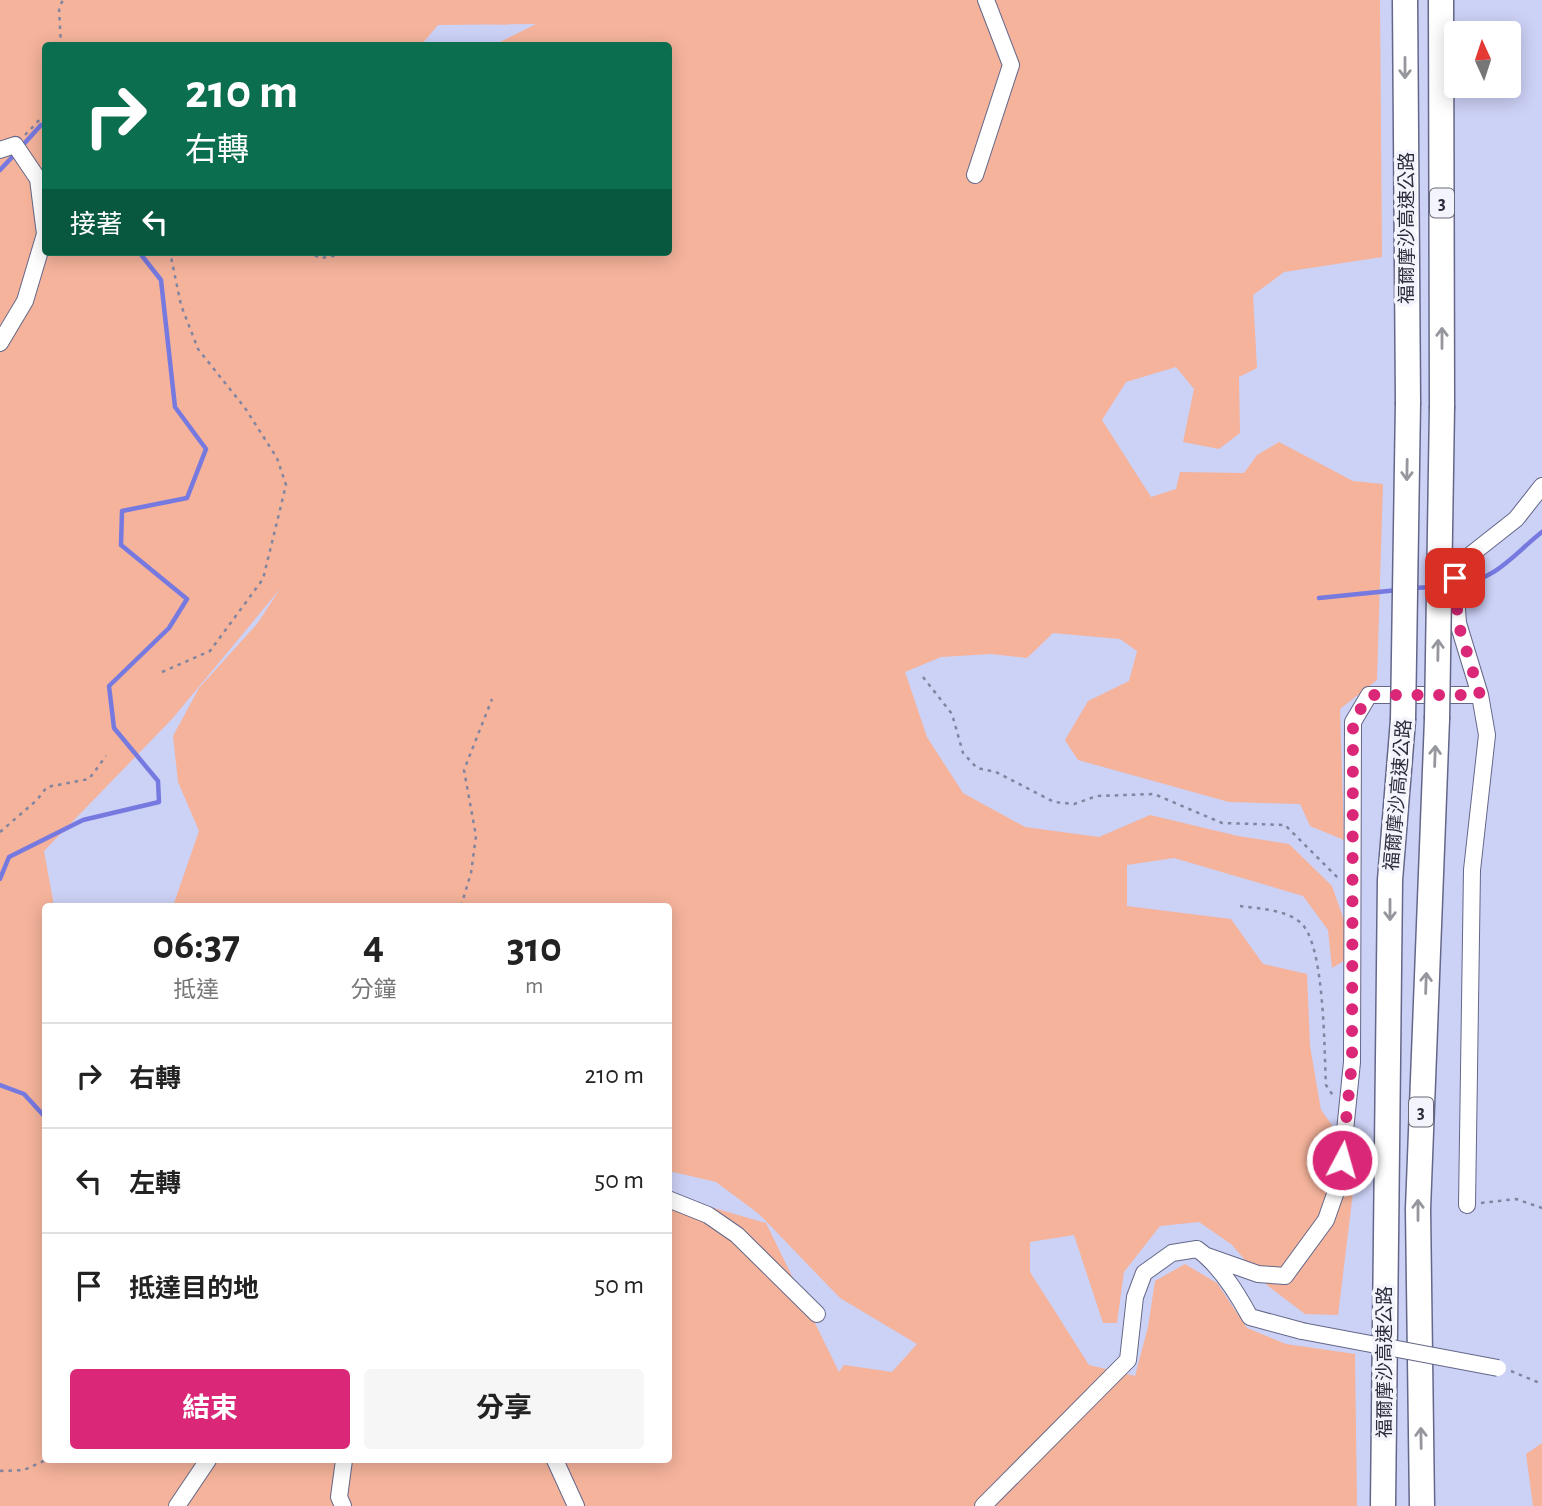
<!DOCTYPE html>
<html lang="zh-TW">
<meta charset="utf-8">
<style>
body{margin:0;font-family:"Alegreya Sans","Noto Sans TC",sans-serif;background:#f6f6f6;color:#222;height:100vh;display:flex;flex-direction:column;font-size:26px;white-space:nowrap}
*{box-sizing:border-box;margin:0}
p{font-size:23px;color:#767676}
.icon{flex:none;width:38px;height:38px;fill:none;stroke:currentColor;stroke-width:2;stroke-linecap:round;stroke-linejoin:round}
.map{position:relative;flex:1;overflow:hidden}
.panel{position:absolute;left:42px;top:903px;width:630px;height:560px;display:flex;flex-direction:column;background:#fff;border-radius:7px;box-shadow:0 4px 18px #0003}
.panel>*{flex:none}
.top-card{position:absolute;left:42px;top:42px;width:630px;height:214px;border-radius:7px;box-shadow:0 4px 18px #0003;background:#0b6e4f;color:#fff;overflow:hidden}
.needle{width:46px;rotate:357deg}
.fabs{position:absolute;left:1444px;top:21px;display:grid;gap:14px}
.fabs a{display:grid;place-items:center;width:77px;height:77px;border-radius:7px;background:#fff;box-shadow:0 4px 18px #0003;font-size:35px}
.pin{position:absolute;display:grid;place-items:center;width:60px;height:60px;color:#fff;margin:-30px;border-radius:14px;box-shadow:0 4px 10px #0006}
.me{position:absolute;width:77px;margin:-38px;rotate:6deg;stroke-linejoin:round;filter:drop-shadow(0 0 5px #0008)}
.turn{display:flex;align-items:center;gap:24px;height:147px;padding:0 28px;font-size:32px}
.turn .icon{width:91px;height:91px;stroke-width:2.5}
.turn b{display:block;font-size:49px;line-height:60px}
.then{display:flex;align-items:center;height:66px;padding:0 28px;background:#0003;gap:14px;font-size:26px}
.eta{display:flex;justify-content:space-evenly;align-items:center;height:119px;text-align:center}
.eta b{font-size:42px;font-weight:700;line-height:49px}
.cta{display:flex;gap:14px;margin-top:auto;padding:14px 28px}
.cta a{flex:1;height:80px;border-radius:7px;background:#db2777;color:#fff;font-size:28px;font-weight:700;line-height:80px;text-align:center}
.cta a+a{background:#f6f6f6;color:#222}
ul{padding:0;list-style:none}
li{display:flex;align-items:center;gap:21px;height:105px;padding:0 28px;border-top:2px solid #e0e0e0}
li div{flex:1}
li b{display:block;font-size:26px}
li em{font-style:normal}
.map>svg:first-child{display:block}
.green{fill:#f5b39b;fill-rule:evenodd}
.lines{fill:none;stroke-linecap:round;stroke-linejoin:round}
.stream{stroke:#7679df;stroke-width:4.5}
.minor-casing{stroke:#646788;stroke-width:18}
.highway-casing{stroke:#646788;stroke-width:27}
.path{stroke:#8285a0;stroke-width:2.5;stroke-dasharray:3.5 5;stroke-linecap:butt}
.minor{stroke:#fff;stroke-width:16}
.highway{stroke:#fff;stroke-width:24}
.minor-bridge-casing{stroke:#646788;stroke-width:18;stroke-linecap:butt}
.highway-bridge-casing{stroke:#646788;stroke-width:27;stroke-linecap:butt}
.minor-bridge{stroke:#fff;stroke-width:16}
.highway-bridge{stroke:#fff;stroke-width:24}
.oneway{stroke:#96969e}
.route{stroke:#db2777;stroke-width:12;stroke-dasharray:0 21.6}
.labels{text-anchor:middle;stroke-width:7;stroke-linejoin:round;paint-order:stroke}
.shield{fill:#f3f4fc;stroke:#686976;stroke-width:2}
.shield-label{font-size:18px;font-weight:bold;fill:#2d2e3d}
.street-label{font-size:19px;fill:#2d2e3d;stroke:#f3f4fc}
</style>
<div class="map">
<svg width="1542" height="1506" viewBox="0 0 1542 1506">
<rect width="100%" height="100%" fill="#ccd1f6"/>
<path class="green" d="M0,0H1380L1382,257L1284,272L1253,295L1257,368L1239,377L1240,433L1219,449L1183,442L1194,389L1176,367L1126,382L1102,420L1151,497L1176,489L1180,472L1244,473L1257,455L1279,442L1353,481L1383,484L1377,680L1340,709L1344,840L1310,826L1300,804L1229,802L1078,760L1065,740L1088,701L1129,681L1137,651L1120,639L1053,633L1027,658L991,654L941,657L905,672L927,737L963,793L1025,827L1099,837L1150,815L1238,836L1289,844L1332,886L1346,926L1344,961L1332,968L1328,930L1303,896L1174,858L1127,865V906L1231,919L1263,964L1307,974L1310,1046L1321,1110L1357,1160L1338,1315L1305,1314L1268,1286L1231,1244L1199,1222L1160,1226L1124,1272L1117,1323H1103L1074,1235L1030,1242V1272L1089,1365L1135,1376L1148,1327L1155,1281L1185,1264L1217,1283L1247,1328L1286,1344L1355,1354L1357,1506H0ZM536,24L494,45L668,46V252H46V46L421,45L438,25ZM280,589L257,624L199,688L173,736L178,782L199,831L173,906H668L669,1171L716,1182L759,1214L840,1298L917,1344L892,1372L844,1365L839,1372L766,1223L669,1195L668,1460H46V906H54L44,851L172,719Z
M1542,1443V1506H1533L1526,1454Z"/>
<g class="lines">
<path class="stream" d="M22,146L41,125L46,126
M0,170L16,153
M1459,584C1496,580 1514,554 1542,532
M1414,588L1433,587
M1319,598L1398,590
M0,879L9,857L83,820L159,802L158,781L114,728L109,686L169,628L187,599L121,545L122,511L187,498L206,449L175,407L161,280L139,252
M0,1085L24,1094L46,1118"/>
<defs>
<path id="minor" d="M0,150L15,145L38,179L45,234L25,301L0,343
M975,175L1011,65L986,0
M1480,695L1458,623L1455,578L1464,560L1516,519L1542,486
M668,1199L708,1215L737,1235L817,1314
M1207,1256L1258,1274L1285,1276L1326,1220L1340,1180L1352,1062L1353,722L1369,695H1480L1487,735L1472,870L1467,1205
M555,1460L576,1506
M177,1506L208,1460
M343,1506L339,1497L344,1460
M983,1506L1128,1360L1135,1297L1144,1273L1172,1253L1197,1249C1220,1265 1237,1293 1250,1317L1302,1331"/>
<path id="highway" d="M1405,0L1408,402
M1441,0L1442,406
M1383,1506L1390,880L1403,720
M1422,1506L1418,1209L1437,719"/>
</defs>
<use href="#minor" class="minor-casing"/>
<use href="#highway" class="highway-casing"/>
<path class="path" d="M61,46L59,8L63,0
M25,135L46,113
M307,252L321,258L356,252
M171,254L198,252
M162,672L210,651L263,579L286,485L277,458L245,408L198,349L181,305L170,252
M923,677L952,714L963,753L977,768L996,772L1054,802L1074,804L1097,796L1154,794L1222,823L1285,825L1338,878
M0,832L37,800L47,787L89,779L106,756
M461,906L471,873L476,836L464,770L492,699
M1240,906C1260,909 1285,909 1301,923C1325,945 1324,1051 1326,1085L1334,1097
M1481,1203L1516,1199L1542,1208
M1511,1371L1542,1384
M0,1471L24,1470L46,1460"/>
<use href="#minor" class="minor"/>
<use href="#highway" class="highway"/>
<defs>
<path id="minor-bridge" d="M1302,1331L1498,1368"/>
<path id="highway-bridge" d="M1437,719L1442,406
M1403,720L1408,402"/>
</defs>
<use href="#minor-bridge" class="minor-bridge-casing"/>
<use href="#highway-bridge" class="highway-bridge-casing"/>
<use href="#minor-bridge" class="minor-bridge"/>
<use href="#highway-bridge" class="highway-bridge"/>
</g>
<defs><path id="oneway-shaft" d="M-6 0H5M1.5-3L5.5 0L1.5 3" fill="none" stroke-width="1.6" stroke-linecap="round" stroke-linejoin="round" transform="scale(1.75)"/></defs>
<g class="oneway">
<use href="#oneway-shaft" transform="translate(1405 68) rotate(90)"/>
<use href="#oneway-shaft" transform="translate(1442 338) rotate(-90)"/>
<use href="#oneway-shaft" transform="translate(1407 470) rotate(91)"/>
<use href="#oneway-shaft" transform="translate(1438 650) rotate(-89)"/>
<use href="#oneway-shaft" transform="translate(1435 756) rotate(-88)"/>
<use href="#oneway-shaft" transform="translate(1390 910) rotate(90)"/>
<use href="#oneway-shaft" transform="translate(1426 983) rotate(-88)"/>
<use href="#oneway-shaft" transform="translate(1418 1210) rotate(-90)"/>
<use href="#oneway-shaft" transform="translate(1421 1438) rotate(-91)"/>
</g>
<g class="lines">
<path class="route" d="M1342,1160L1352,1062L1353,722L1369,695H1480L1458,623L1455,578"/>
</g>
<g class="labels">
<g class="shield">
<rect x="1430" y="188.5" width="24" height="29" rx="5"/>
<rect x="1409" y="1097.5" width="24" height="29" rx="5"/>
</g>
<g class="shield-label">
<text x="1442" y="209">3</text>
<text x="1421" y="1118">3</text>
</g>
<g class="street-label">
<text transform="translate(1406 228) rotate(-90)" y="7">福爾摩沙高速公路</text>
<text transform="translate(1397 795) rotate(-85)" y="7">福爾摩沙高速公路</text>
<text transform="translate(1384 1362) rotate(-90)" y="7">福爾摩沙高速公路</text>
</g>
</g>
</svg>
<div class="fabs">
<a><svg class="needle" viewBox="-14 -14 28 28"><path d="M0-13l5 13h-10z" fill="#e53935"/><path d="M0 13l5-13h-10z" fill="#767676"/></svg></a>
</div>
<div class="pin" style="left:1455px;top:578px;background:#d93025"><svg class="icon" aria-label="arrive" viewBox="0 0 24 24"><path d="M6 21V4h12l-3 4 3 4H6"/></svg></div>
<svg class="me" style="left:1342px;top:1160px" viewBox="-20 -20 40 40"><circle r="17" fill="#db2777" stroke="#fff" stroke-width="3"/><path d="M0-11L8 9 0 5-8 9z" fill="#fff"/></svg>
<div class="top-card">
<div class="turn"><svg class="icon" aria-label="right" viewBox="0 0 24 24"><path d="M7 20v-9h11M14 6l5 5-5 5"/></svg><div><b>210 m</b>右轉</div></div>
<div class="then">接著<svg class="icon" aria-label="left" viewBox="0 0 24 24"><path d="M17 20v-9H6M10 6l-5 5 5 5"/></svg></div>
</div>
<section class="panel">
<div class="eta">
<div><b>06:37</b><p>抵達</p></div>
<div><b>4</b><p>分鐘</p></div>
<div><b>310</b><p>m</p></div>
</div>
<ul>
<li><svg class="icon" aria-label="right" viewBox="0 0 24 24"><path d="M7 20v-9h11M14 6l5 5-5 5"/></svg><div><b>右轉</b></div><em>210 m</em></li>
<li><svg class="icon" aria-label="left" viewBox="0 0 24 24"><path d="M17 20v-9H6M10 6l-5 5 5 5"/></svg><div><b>左轉</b></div><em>50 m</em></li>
<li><svg class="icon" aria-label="arrive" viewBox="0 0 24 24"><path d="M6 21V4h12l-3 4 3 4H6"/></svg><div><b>抵達目的地</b></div><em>50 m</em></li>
</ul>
<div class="cta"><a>結束</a><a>分享</a></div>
</section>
</div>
